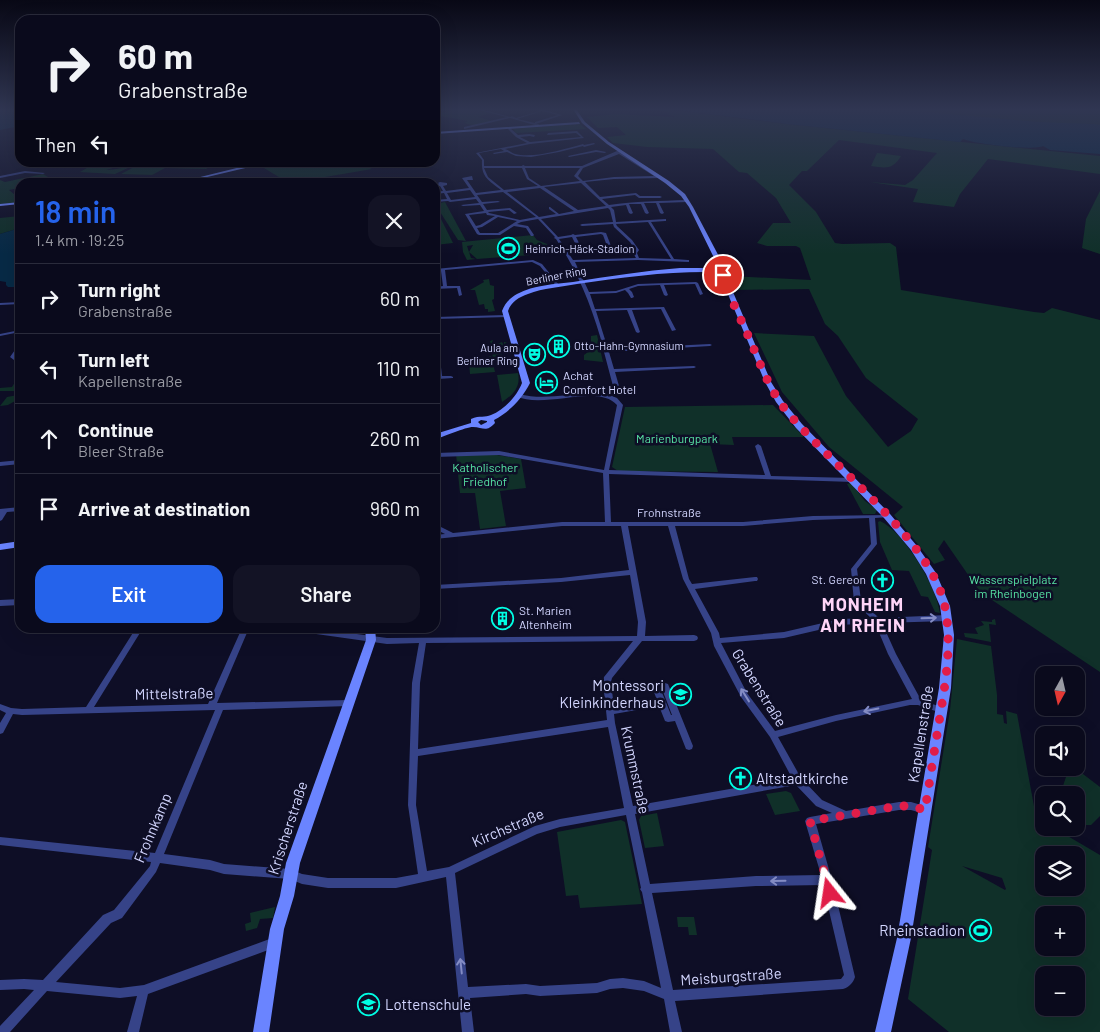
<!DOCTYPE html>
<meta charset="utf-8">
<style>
body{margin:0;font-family:Barlow,sans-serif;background:#131325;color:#f1f3f6;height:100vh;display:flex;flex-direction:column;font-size:19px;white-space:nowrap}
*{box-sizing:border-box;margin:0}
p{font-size:16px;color:#999aa3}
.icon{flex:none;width:28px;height:28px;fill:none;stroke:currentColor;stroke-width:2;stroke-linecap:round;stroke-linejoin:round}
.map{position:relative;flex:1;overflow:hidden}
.sheet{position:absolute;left:15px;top:178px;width:425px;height:455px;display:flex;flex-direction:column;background:#0a0a1c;border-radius:15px;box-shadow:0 5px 20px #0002,0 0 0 1px #2a2b3b}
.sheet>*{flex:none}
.banner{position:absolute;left:15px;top:15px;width:425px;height:152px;border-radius:15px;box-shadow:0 5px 20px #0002,0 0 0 1px #2a2b3b;background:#0a0a1c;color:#f1f3f6;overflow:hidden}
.needle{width:32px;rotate:188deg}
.fabs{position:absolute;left:1035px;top:666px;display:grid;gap:10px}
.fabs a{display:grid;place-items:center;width:50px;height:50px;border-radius:10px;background:#0a0a1c;box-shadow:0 5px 20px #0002,0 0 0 1px #2a2b3b;font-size:25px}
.pin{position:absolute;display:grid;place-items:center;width:42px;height:42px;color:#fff;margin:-21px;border:2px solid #fff;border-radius:50%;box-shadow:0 1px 5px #0007}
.me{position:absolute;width:55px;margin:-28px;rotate:345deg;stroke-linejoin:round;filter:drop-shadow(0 0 4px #0008)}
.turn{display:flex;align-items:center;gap:18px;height:105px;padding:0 20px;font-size:22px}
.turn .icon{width:65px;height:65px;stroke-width:2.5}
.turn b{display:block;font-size:35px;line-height:42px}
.then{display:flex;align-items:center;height:48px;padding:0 20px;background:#0003;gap:10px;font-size:19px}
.round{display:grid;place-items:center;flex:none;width:52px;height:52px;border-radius:15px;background:#131325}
.summary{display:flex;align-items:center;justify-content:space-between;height:85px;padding:0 20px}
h1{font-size:30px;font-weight:600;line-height:38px;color:#2563eb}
.primary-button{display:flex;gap:10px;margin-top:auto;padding:10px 20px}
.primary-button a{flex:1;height:58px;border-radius:15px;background:#2563eb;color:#fff;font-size:20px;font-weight:600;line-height:58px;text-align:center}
.primary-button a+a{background:#131325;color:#f1f3f6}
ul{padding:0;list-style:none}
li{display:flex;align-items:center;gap:15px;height:70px;padding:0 20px;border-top:1px solid #2a2b3b}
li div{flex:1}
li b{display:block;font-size:19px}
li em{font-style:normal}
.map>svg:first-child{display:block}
.green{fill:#103029;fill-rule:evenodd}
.water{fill:#072a46}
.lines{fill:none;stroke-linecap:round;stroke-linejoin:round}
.street{fill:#364388;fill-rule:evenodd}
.secondary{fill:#6a84ff;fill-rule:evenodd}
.oneway{stroke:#848cc4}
.route{stroke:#e11d48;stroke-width:9;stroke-dasharray:0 16.2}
.labels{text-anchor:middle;stroke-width:5;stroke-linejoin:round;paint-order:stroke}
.far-poi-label{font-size:11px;fill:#d3d6ff;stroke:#0e0e26;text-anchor:start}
.far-street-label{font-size:11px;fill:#d3d6ff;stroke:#0e0e26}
.poi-label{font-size:12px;fill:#d3d6ff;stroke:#0e0e26;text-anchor:start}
.park-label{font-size:12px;fill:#58e6a6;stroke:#0e0e26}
.street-label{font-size:12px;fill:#d3d6ff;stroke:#0e0e26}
.near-poi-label{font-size:15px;fill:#d3d6ff;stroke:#0e0e26;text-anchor:end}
.near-street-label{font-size:15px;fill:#d3d6ff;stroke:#0e0e26}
.district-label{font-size:18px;font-weight:bold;letter-spacing:1px;fill:#ffd5f8;stroke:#0e0e26}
</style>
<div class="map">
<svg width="1100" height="1032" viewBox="0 0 1100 1032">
<rect width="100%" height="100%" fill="#0e0e26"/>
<path class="green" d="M456,109H473L490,113L478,117L492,121L476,126L464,123L468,121L435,115Z
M639,109H664L786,124L1100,156V174L988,159L960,194L954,207L913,202L918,189L870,182L905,185L913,180L937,153L839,140L807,171H802L789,185L816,212L835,243L842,244L890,243L896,247L901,290L1034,312L1044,313L1052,308L1100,320V672L980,592L944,540L938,549L945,560L934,564L894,515L903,507L829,447L782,392L754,333L814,336L846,396L888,447L911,431L918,419L866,378L838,336L825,324L809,289L734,290L729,276L811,280L800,248L796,246H767L757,243L773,223H791L776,198L747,173L739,172L713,149L647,147L613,143L607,137L626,135L617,127L598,128L587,117L616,114L674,117V116L668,115L670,112Z
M782,109H1100V138Z
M580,124L586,129L516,133L513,129Z
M877,153H878L901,156C893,170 885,168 871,166Z
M160,162H209L214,164L206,169L165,168L152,175L121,174L138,165L132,164L135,163Z
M357,163L372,169L296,182H287L264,168L275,163Z
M92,165L116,167L106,170C116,170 123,167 130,167L115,174L80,172Z
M43,174L48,177L39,180L41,182H20V188L9,190L15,195L20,193V200L13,203L0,204V180L5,182Z
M1100,191V254L1082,248L1086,219Z
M445,202L466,241L458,240L435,204Z
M20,216V228L0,234V218Z
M435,217H440L453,243L435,245Z
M533,235L537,240L547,244L549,249L548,251L532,255L477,259L469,252L473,245L467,246L471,258L476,259L467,260L463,252L462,242Z
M489,279L490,285L494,286V299L492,300L495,311L488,312V309H485L484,304L479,305L475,290H470L484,282L483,280Z
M597,335L603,362L584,360V355L588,352L587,349H590L585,347L591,345V336Z
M493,340L492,343L498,346L497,344L502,342L504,346V342H507L505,343L511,349L501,350L503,359H493L492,351H481L480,347H487L491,344L490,341Z
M491,356L495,372L470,374L469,362L485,361V358Z
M518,373C521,387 513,395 502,402L497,375Z
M20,374V402L15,401L8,405L0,406L7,397L18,395V391H0V388L12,387Z
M773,405L804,437H732L734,445L710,444L718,472L618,471L612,467L625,407Z
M456,454L497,455L521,459L526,488L500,491L506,526L480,529L475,493H460Z
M851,483L865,501L877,510L875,514H863L847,484Z
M880,521C904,532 937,587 940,613L935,612L928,597L921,596L909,571L892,570L880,542L878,522Z
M995,619L996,625L989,624L991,642L965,637L964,633L978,634L975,628L984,625L981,621L992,622V620Z
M957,639L991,646L997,695V714L1003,715L1004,723L1007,724L1006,711L1017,714L1036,817L1044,822V828H1054L1100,855V1032H949L908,999L932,850L928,847L950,710ZM1044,855H1076V888H1044ZM962,866L1002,878L1006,889L1005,890ZM1044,915H1076V948H1044ZM1044,975H1076V1008H1044Z
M1069,768H1075L1100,787V816L1091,825H1086L1076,821V795H1060Z
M786,791L791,793L800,811L775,815L766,794Z
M657,813L664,846L645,848L639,820L641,816Z
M621,820L625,822L642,904L580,908L578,895L566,896L557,832Z
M275,907L273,918L260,919L257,928L246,931L245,924L251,922L250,913Z
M677,917H694L697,935H689L688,927H678Z"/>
<path class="water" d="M0,109H20V126L0,130Z
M670,109H893L1039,122L1093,124L1100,125V154L1050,150L1043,146C1033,151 975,144 963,139L960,142L787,124Z
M20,228V287H8L6,285V282L0,281V234Z"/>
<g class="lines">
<path class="street" d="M475,109H480L510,117L512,116L516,118L540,111L535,109H541L562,115L536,124H539L538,126L510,118L464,129V127L507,117ZM542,111L558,115L535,122V123L517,119Z
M509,127L518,135L529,134L535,135L534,137L530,136L520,137L530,142L581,137L576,133L547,135L548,133L577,131L584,138L530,144L505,149C509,150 511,153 515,154C533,159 565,149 583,144L584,145L594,143L595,144L584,147L583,146L559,152L531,157L516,156L507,152L494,154L493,153L504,151L501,149L479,153L484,160V166H522L523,165L525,166H582L617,151H620L658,176L662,177L660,178L614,179L585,182L600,197L636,193L640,196H660L662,197L660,198H639L635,195L602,199L609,205C635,201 660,201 687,200L689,201L687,202L659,203L664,213L662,214L660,213L656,203H644L649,213L647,214L645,213L641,204H629L633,213L631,214L629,213L626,205L611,207L614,210L616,222L666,219V221H665L651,222L674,259L688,260H689V262L638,260L575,262L589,292L616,291L638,284L696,282L698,283L703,294L700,295L695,284L664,285L668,295L666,296L664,295L660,285L638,286L629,289L632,292L634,297L632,298H631L628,293L625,290L616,293L590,294L595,309L664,307L676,330L672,331L661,309L632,310L640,332L638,333L636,332L627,310L596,311L608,349L710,344L712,345L710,346L609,352L614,369L694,366L696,367L694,368L615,372L619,386L612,396L617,398L623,405L609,470L765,475L755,446L758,444L761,446L771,476L853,478L856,480L853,482L609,474L611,522H743L813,516L889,515L890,516L889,517L875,518L877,544L857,569L861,601L879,618L947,615L950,616L951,618L950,620L947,621L882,623L896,654L921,700L944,708L945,710L944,712L941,713L918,705H910L836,721L778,737L801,778L822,800L846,811L899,802H911L928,807L930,810L928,813L925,814L911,810H899L816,824L832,880L855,977C853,983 849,987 843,989L675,1001L682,1032H670L664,999L644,991L623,988L610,989L597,993L540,996L526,994L470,998L474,1032H462L446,877L396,888H328L302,884L290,879L224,874L210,870L160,863L156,872L122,918L111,923L56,982L120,988L144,985L275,937L279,938L280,942L279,946L148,994L139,1032H127L137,996L120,998L47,991L10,1032H0V1026L34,990L24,989L0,990V980L24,979L43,980L103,915L114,910L150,866L151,862L0,845V837L155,853L215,710L22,715L13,714L3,733L0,734V723L6,713L0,710V704L11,708L22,709L86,707L136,628H143L94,707L208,704L242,628H249L217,703L349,700L352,701L353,703L352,705L349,706L223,710L164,854L210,860L224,864L290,869L302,874L328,878H396L418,874L408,805L412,683L419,643L387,644L295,631L292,630V628H311L387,638L637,636L638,622L630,575L561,582L435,589V585L561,578L629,570L621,526H562L435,539V535L445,534L435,529V524L453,533L562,522H605L603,473L499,455L435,457V453L499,451L604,470L617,405C598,383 543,410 516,396L519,394C548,402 578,390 608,395L613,386L604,352L603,351L604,350C593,310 579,273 556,239L554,238L555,237L538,219L521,222L517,224L528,226L534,235L533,236H531L526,228L514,226L500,235H479L477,234L465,214L484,211L480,205L463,206L461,205L479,203L476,199L450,202L448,201L435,202V200L447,199L444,193L435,194V192L443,191L440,186H435V184H439L438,183L440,182L447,183V185L443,186L446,191L469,188L462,178L472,176L473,180H467L476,193L501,190C488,180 481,177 482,160L476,153L527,143L516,137L508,129ZM619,154L654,176L614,177L583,181L578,176L583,168ZM484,168H522L527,179L538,186L504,190L488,177ZM525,168H580L574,176L580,181L541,186L529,178ZM581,183L606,206L578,210L544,187ZM540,188L574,211L559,214L550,207H549V209L556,214L539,217L507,192ZM470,190L475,197L451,200L447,193ZM503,192L536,217L520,220L489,213L488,212L509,210L514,214L517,213L510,208L487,210L483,204L500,202L498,201L482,202L477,195ZM608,208L610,210L613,222L582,224L580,225L582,226L613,224L614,227L630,242L635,250L633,253L636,258L573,260L559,239L572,237L578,249L580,250L582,249L576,237L601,234L603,235L607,246L609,247L611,246L606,233L601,232L575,235L573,234L571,235L558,237L541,219ZM486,213L487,215L495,216L480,225L476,226L469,215ZM498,217L517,221L498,233H480L477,228L482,227ZM648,222L671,259L639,258L637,253L639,250L632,240L617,226L616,224ZM869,518L871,544L851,569L854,602L871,618L840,619L784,632L720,638L719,633L695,589L755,581H757L758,579L757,577H755L692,584L689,579L675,526H743L813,520ZM628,526H668L683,579L711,633L714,646L741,697L770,737L792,778L633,806L615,723L614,714L659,706L665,721L668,722L675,721L686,749L689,750L692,749L693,746L668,684L665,683L653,685L652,687L657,700L614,708L611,682L612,678L642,641H694L697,640L698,638L697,636L694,635L645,636L646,622ZM875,623L888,654L912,699L836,715L775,731L747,693L721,643L784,638L840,625ZM633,641L604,677L603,682L607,720L418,749L420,683L426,643ZM662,689L672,715H671L661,690ZM608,727L624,808L560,819L535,826L449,867L427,871L416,805L418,756ZM796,785L816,806L832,813L810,817L807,818L805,821L821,875L756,876L650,884L635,814ZM626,815L641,888L640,889L642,892L661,988L644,981L623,978L610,979L597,983L540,986L526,984L468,987L455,873L537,834L560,827ZM823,885L844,975L841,979L673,990L652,893L756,886Z
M596,150L606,152L605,153L596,152L569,157L568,156Z
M25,171L45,173L43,174L25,173L0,178V176Z
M533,260L542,264L559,285V287H557L540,266L532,262L445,270L447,286H460L462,295L459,296L457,288L435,289V287L443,286L441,271H435V269Z
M20,302V304L0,305V303Z
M506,315H508V317L435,319V317Z
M20,330V332L0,336V334Z
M435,334L437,335V337L435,338Z
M18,337H20V350L15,357L16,359L14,360L10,357L17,347L16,345Z
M435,357H440V358L442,376H451L453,377V378L438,379L437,370H435V368H436Z
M435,438L437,439L441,444L438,451L435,453Z
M20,460V464L0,466V462Z
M20,507V511L7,512L2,520L0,521V509Z
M20,599V605L0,606V600Z"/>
<path class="secondary" d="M573,109H576L585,122L609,142L669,181L685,194L693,207L725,268L724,269L719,268L689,207L681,196L665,183L607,144L582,123Z
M579,122L580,124L435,134V132Z
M261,162H271L186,182H180Z
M20,202V204L0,206V204Z
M680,268H716L719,270L716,272C669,271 623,277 577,284C561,287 543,288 528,294C519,297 511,302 508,311L530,383C522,399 509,412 494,420L495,423C486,433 483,427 473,427C465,427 444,437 435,439V434L471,423V419C480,415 485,418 491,415C504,410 517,396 522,383L502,311C505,303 510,298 517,294C534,285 555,284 573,282C609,276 644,271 680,268ZM481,420L487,421V422L481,425L478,422Z
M720,272L725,273L771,382L783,401L802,424L890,514L917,546L936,573L950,606L954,635L951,688L911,938L891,1032H875L897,938L939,688L944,635L940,606L926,574L911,550L884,518L796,428L776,402L765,382L719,273Z
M20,541V547L0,550V544Z
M365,628H375L376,640L300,863L294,896L284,929L269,1032H253L270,929L280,896L286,863L366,640Z"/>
</g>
<defs><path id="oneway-shaft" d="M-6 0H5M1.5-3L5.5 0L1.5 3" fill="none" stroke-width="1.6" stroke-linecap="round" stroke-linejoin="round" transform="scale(1.25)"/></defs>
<g class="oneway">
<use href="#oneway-shaft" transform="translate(929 618) rotate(-2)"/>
<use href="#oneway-shaft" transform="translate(745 695) rotate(-122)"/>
<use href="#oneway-shaft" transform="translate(871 710) rotate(168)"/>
<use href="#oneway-shaft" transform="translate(778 881) rotate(179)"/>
<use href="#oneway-shaft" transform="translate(461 966) rotate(-96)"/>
</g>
<linearGradient id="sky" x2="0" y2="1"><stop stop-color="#080815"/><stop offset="0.43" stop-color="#303652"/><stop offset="1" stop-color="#303652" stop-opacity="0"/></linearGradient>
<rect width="1100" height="254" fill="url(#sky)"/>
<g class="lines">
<path class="route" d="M723,275C728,294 738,313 746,331C758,357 767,386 785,409C827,462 933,541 945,607C952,644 946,680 940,716C935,747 930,779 925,810L911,806H899L810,821L830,893"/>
</g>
<defs>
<symbol id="stadium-ring" viewBox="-11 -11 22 22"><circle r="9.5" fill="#0e0e26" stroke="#00fee4" stroke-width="1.5"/><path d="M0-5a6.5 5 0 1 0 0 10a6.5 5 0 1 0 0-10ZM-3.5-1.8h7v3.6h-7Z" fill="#00fee4"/></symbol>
<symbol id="building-ring" viewBox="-11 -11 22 22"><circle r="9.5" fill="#0e0e26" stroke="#00fee4" stroke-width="1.5"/><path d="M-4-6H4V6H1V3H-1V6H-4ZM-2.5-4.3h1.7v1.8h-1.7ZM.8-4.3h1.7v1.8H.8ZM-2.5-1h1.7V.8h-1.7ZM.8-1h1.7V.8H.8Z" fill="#00fee4"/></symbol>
<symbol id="theatre-ring" viewBox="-11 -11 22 22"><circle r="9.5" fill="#0e0e26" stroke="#00fee4" stroke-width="1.5"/><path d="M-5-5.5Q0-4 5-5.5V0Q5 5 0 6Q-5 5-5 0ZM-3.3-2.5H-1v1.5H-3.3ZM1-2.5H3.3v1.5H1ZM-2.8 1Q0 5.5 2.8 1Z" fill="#00fee4"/></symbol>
<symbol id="hotel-ring" viewBox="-11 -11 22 22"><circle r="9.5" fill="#0e0e26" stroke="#00fee4" stroke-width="1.5"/><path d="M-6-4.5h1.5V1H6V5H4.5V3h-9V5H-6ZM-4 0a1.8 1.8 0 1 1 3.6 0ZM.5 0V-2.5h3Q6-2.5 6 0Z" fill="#00fee4"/></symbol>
<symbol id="church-ring" viewBox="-11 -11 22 22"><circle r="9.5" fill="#0e0e26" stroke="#00fee4" stroke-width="1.5"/><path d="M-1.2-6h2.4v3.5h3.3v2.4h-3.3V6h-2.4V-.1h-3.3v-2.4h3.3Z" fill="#00fee4"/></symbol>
<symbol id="school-ring" viewBox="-11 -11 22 22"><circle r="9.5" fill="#0e0e26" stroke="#00fee4" stroke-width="1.5"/><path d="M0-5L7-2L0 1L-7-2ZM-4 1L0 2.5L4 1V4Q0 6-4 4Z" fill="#00fee4"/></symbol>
</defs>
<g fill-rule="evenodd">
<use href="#stadium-ring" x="496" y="236" width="25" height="25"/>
<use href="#building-ring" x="546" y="334" width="25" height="25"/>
<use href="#theatre-ring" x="522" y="342" width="25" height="25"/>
<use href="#hotel-ring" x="534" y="370" width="25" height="25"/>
<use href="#church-ring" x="870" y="568" width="25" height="25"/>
<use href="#building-ring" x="490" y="606" width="25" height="25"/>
<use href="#school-ring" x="668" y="682" width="25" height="25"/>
<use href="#church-ring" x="728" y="766" width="25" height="25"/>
<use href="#stadium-ring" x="968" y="918" width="25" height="25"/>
<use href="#school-ring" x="356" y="992" width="25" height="25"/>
</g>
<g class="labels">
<g class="far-poi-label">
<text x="525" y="253">Heinrich-Häck-Stadion</text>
<text x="574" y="350">Otto-Hahn-Gymnasium</text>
<text x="518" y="352" text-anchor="end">Aula am<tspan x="518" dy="13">Berliner Ring</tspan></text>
</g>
<g class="far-street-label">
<text transform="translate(556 276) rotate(-11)" y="4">Berliner Ring</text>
</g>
<g class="poi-label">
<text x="563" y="380">Achat<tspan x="563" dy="14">Comfort Hotel</tspan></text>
<text x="866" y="584" text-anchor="end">St. Gereon</text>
<text x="519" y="615">St. Marien<tspan x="519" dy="14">Altenheim</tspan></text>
</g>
<g class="park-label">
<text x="677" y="443">Marienburgpark</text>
<text x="485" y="472">Katholischer<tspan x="485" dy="14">Friedhof</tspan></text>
<text x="1013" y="584">Wasserspielplatz<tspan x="1013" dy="14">im Rheinbogen</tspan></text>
</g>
<g class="street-label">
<text x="669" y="517">Frohnstraße</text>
</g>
<g class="near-poi-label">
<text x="664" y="691">Montessori<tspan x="664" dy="17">Kleinkinderhaus</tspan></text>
<text x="756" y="784" text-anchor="start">Altstadtkirche</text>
<text x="965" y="936">Rheinstadion</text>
<text x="385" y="1010" text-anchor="start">Lottenschule</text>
</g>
<g class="near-street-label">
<text transform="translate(759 688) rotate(58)" y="5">Grabenstraße</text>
<text transform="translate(174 694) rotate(-1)" y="5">Mittelstraße</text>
<text transform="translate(921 734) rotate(-81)" y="5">Kapellenstraße</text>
<text transform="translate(635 770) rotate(78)" y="5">Krummstraße</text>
<text transform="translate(153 828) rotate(-67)" y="5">Frohnkamp</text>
<text transform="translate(288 828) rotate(-72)" y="5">Krischerstraße</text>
<text transform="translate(508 828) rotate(-23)" y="5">Kirchstraße</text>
<text transform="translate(731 977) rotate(-4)" y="5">Meisburgstraße</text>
</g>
<g class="district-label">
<text x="863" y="611">MONHEIM<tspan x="863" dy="21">AM RHEIN</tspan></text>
</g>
</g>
</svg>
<div class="fabs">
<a><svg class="needle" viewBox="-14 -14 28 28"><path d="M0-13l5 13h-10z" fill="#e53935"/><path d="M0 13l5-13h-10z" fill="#999aa3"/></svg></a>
<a><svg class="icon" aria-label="sound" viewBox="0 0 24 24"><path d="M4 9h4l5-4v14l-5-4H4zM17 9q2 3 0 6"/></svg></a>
<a><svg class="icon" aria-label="search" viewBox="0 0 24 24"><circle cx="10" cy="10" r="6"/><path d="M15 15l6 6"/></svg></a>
<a><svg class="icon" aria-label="layers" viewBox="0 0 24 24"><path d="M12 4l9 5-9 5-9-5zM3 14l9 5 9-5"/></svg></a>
<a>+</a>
<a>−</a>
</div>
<div class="pin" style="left:723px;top:275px;background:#d93025"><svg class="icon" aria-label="arrive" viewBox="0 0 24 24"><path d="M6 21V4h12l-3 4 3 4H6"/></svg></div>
<svg class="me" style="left:830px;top:893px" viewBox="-20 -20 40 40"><path d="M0-17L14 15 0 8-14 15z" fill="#e11d48" stroke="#fff" stroke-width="4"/></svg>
<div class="banner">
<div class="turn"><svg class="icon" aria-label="right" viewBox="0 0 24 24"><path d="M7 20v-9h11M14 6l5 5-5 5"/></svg><div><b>60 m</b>Grabenstraße</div></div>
<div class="then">Then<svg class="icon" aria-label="left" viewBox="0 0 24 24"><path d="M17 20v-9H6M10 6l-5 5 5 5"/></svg></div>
</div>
<section class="sheet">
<div class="summary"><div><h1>18 min</h1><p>1.4 km · 19:25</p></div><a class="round"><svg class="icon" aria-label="close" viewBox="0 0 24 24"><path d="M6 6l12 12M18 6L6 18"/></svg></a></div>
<ul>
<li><svg class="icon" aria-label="right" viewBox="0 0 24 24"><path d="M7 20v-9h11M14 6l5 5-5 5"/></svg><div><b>Turn right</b><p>Grabenstraße</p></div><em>60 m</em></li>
<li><svg class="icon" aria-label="left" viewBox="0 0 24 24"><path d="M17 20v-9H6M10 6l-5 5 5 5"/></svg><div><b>Turn left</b><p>Kapellenstraße</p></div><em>110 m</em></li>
<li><svg class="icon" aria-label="ahead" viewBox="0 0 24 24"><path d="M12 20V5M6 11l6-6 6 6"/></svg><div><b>Continue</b><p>Bleer Straße</p></div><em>260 m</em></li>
<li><svg class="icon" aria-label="arrive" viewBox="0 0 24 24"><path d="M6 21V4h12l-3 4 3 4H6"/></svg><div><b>Arrive at destination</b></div><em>960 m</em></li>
</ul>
<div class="primary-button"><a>Exit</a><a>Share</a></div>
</section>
</div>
